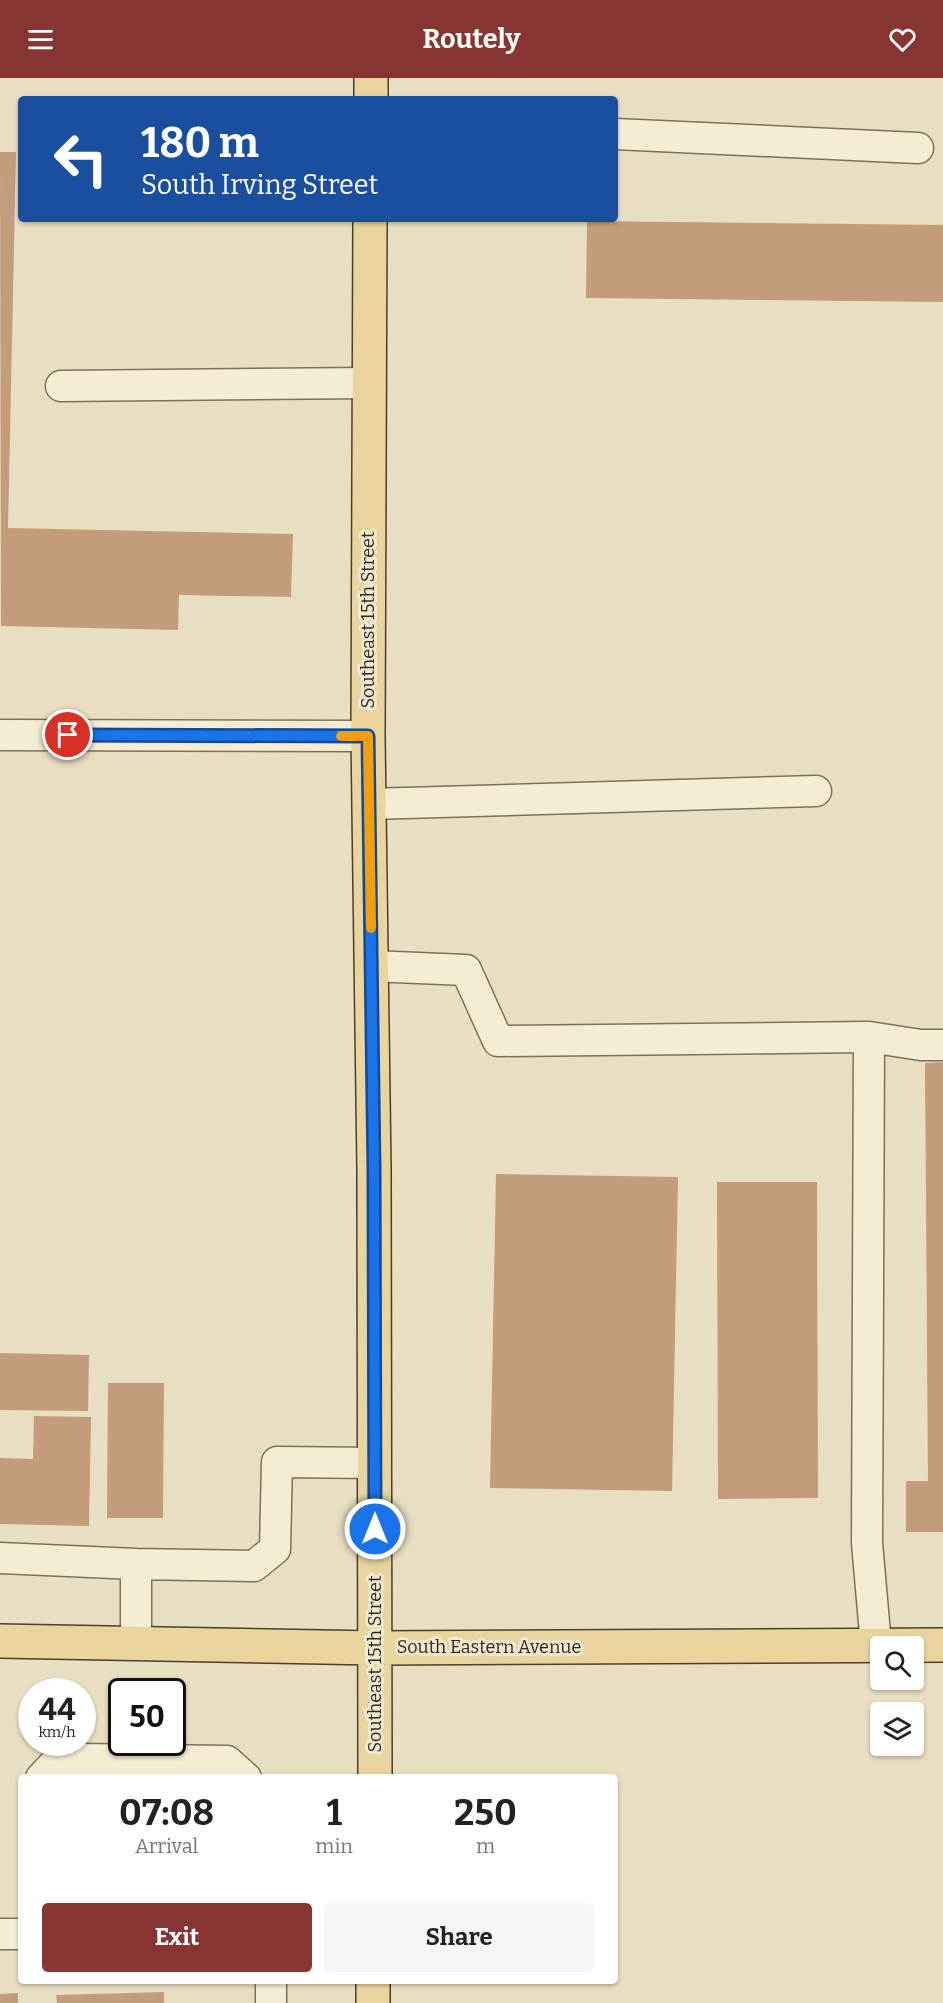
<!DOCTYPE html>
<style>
body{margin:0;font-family:Bitter,serif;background:#f6f6f6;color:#222;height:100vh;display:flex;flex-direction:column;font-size:22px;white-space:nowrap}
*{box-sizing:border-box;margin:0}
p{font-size:20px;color:#767676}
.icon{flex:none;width:33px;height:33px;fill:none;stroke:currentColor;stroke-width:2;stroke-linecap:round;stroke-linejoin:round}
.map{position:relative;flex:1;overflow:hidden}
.drawer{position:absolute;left:18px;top:1696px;width:600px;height:210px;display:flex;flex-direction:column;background:#fff;border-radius:6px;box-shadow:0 2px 4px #0004}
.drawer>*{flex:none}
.hud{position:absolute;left:18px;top:18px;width:600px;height:126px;border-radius:6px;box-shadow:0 2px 4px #0004;background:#1a4fa0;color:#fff;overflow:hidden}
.tools{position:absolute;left:870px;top:1558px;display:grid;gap:12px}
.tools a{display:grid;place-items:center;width:54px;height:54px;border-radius:6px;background:#fff;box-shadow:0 2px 4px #0004;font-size:30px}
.speed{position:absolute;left:18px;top:1600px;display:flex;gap:12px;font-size:30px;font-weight:700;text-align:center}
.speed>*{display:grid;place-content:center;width:78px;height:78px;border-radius:50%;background:#fff;box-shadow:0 2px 4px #0004;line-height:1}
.speed small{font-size:15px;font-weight:400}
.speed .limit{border:3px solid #111;border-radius:9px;background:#fff;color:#111}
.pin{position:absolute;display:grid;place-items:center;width:51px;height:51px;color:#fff;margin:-26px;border:3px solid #fff;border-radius:50%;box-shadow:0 2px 6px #0007}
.me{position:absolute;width:66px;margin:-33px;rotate:0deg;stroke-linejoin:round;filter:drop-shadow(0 0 4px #0008)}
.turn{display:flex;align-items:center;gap:21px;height:126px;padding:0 24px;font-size:27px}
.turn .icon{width:78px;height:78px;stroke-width:2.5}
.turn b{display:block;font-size:42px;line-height:51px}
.eta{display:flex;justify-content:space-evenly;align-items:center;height:102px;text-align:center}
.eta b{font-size:36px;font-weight:700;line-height:42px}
.primary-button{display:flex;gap:12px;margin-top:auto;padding:12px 24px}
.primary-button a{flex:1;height:69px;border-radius:6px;background:#873532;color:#fff;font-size:24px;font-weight:700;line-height:69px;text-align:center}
.primary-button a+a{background:#f6f6f6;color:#222}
header{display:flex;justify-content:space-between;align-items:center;height:78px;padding:0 24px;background:#873532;color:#fff;font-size:27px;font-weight:700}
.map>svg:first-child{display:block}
.building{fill:#c29c7b}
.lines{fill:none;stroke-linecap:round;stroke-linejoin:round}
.minor-casing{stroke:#7f705b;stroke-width:33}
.major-casing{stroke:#4d3f2f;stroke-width:36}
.minor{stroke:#f4ecd3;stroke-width:30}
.major{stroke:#e8d49c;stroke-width:33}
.route-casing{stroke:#114b97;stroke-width:15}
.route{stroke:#1a73e8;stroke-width:10}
.slow{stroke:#f59e0b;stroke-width:10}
.labels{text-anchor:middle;stroke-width:6;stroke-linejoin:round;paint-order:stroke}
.street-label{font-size:18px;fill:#31281d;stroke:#f0e9d0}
</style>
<header><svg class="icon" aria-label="menu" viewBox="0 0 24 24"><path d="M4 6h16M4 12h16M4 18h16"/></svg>Routely<svg class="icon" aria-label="heart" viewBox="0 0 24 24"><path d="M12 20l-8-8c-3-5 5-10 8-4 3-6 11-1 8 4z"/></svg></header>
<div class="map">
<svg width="943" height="1925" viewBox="0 0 943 1925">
<rect width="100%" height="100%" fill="#e8dec1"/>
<path class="building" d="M0,74H16L8,450L293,456L291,519L179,517L178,552L1,548Z
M587,143L943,147V224L586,220Z
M943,984V1454H906V1403H928L925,985Z
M496,1096L678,1099L672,1413L490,1410Z
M717,1104H817L818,1420L718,1421Z
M0,1275L89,1277L88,1333L0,1332Z
M108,1305H164L163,1440H107Z
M34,1338L91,1339L89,1448L0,1446V1380L33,1381Z
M164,1914V1925H57L56,1917Z
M18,1915V1925H0V1916Z"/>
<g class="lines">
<defs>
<path id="minor" d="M615,56L918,70
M61,308L369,305
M0,657L368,658
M369,726L816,713
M371,888L466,892L498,963L869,959L921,967H943
M869,959L867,1465L876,1567
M0,1480L136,1486V1565
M136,1486L254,1488L275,1471L277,1384L375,1385
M41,1700L57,1683L79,1681L227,1683L246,1700
M0,1856H21
M271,1925V1904"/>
<path id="major" d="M371,21V0
M370,141L368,658L374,1091L375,1700
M0,1563L376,1570L943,1567
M373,1925V1904"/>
</defs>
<use href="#minor" class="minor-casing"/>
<use href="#major" class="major-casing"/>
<use href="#minor" class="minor"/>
<use href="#major" class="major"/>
</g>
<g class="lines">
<defs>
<path id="route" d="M68,657L368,658L374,1091L375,1451"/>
</defs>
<use href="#route" class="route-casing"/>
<use href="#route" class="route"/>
<path class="slow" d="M341,658H368L371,850"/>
</g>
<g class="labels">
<g class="street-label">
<text transform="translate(368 542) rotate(-90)" y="6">Southeast 15th Street</text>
<text x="489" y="1575">South Eastern Avenue</text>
<text transform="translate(375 1586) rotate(-90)" y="6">Southeast 15th Street</text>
</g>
</g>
</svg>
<div class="tools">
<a><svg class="icon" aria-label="search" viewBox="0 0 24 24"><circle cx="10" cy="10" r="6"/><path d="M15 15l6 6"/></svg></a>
<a><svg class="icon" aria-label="layers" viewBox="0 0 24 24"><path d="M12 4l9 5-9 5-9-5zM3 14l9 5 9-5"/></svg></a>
</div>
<div class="speed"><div>44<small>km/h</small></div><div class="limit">50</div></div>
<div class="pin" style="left:68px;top:657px;background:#d93025"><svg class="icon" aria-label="arrive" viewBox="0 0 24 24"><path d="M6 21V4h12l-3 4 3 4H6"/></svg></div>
<svg class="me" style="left:375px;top:1451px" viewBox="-20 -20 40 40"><circle r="17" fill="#1a73e8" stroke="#fff" stroke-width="3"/><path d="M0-11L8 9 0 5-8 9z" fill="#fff"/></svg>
<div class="hud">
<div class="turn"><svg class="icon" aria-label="left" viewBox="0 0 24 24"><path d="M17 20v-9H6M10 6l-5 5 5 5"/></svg><div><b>180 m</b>South Irving Street</div></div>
</div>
<section class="drawer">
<div class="eta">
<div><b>07:08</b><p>Arrival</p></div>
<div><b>1</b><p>min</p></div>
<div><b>250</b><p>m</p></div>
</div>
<div class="primary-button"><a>Exit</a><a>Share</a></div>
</section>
</div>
